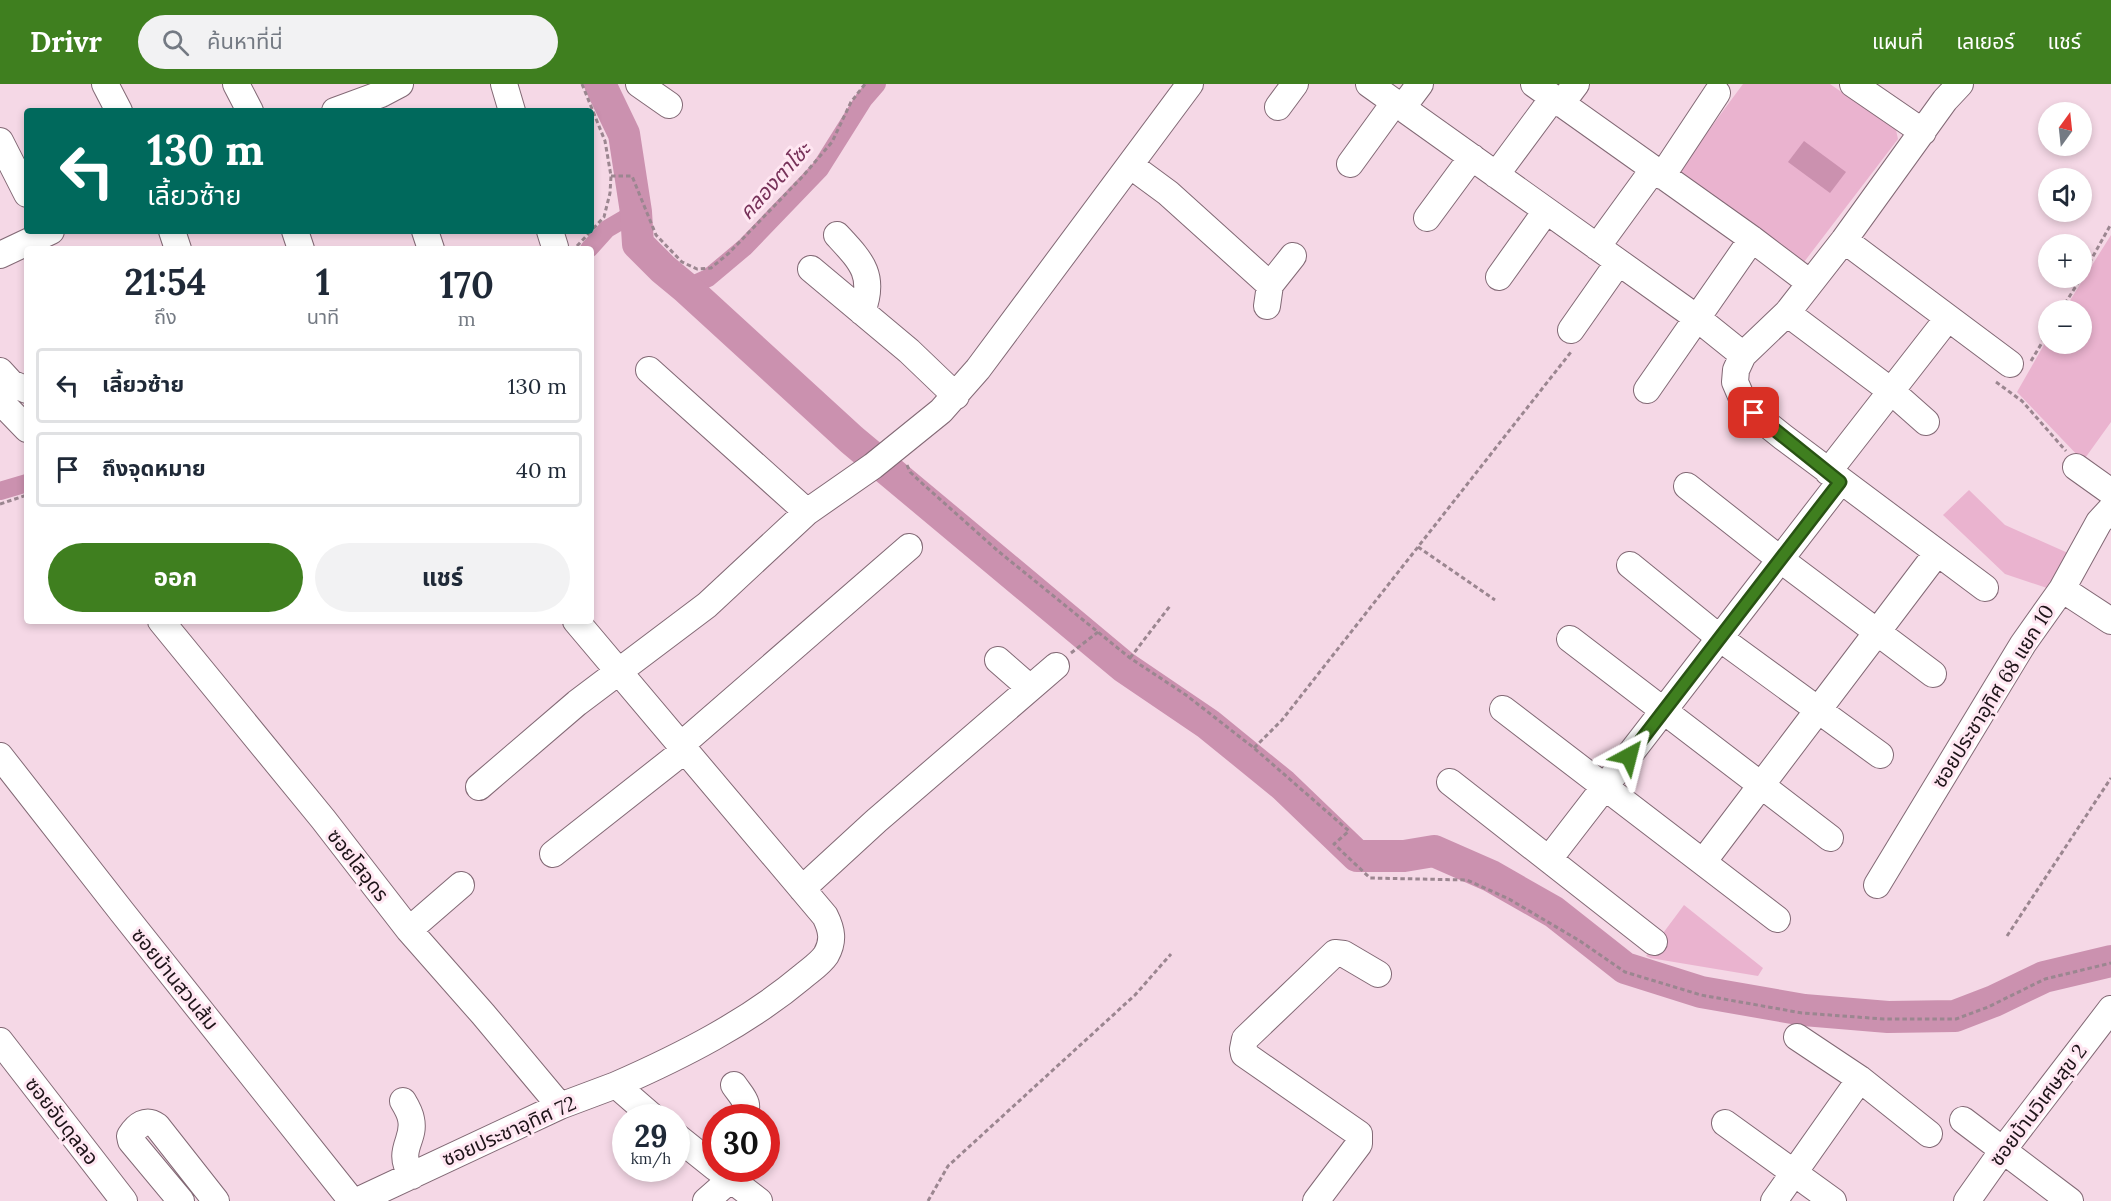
<!DOCTYPE html>
<html lang="th">
<meta charset="utf-8">
<style>
body{margin:0;font-family:Lora,"Noto Sans Thai",serif;background:#f2f2f3;color:#1f2937;height:100vh;display:flex;flex-direction:column;font-size:22px;white-space:nowrap}
*{box-sizing:border-box;margin:0}
p{font-size:20px;color:#747a83}
.icon{flex:none;width:33px;height:33px;fill:none;stroke:currentColor;stroke-width:2;stroke-linecap:round;stroke-linejoin:round}
.map{position:relative;flex:1;overflow:hidden}
.side{position:absolute;left:24px;top:162px;width:570px;height:378px;display:flex;flex-direction:column;background:#fff;border-radius:6px;box-shadow:0 3px 9px #0003}
.side>*{flex:none}
.banner{position:absolute;left:24px;top:24px;width:570px;height:126px;border-radius:6px;box-shadow:0 3px 9px #0003;background:#00695c;color:#fff;overflow:hidden}
.needle{width:39px;rotate:15deg}
.fabs{position:absolute;left:2038px;top:18px;display:grid;gap:12px}
.fabs a{display:grid;place-items:center;width:54px;height:54px;border-radius:50%;background:#fff;box-shadow:0 3px 9px #0003;font-size:30px}
.speed{position:absolute;left:612px;top:1020px;display:flex;gap:12px;font-size:30px;font-weight:700;text-align:center}
.speed>*{display:grid;place-content:center;width:78px;height:78px;border-radius:50%;background:#fff;box-shadow:0 3px 9px #0003;line-height:1}
.speed small{font-size:15px;font-weight:400}
.speed .limit{border:9px solid #d22;background:#fff;color:#111}
.pin{position:absolute;display:grid;place-items:center;width:51px;height:51px;color:#fff;margin:-26px;border-radius:12px;box-shadow:0 3px 9px #0006}
.me{position:absolute;width:66px;margin:-33px;rotate:38deg;stroke-linejoin:round;filter:drop-shadow(0 0 4px #0008)}
.turn{display:flex;align-items:center;gap:21px;height:126px;padding:0 24px;font-size:27px}
.turn .icon{width:78px;height:78px;stroke-width:2.5}
.turn b{display:block;font-size:42px;line-height:51px}
.eta{display:flex;justify-content:space-evenly;align-items:center;height:102px;text-align:center}
.eta b{font-size:36px;font-weight:700;line-height:42px}
.button{display:flex;gap:12px;margin-top:auto;padding:12px 24px}
.button a{flex:1;height:69px;border-radius:36px;background:#3f7f1f;color:#fff;font-size:24px;font-weight:700;line-height:69px;text-align:center}
.button a+a{background:#f2f2f3;color:#1f2937}
ul{padding:0;list-style:none}
li{display:flex;align-items:center;gap:18px;height:75px;margin:0 12px 9px;padding:0 12px;border:3px solid #e0e1e3;border-radius:6px}
li div{flex:1}
li b{display:block;font-size:22px}
li em{font-style:normal}
header{display:flex;align-items:center;gap:36px;box-sizing:border-box;height:84px;padding:0 30px;background:#3f7f1f;color:#fff}
header strong{font-size:28px}
nav{display:flex;gap:33px;margin-inline-start:auto;font-size:21px}
.search{width:420px;height:54px;background:#f2f2f3;display:flex;align-items:center;gap:15px;box-sizing:border-box;padding:0 21px;border-radius:33px;color:#747a83;font-size:22px}
.map>svg:first-child{display:block}
.green{fill:#eab3cf}
.water{fill:#cb91af}
.lines{fill:none;stroke-linecap:round;stroke-linejoin:round}
.canal{stroke:#cb91af;stroke-width:18}
.river{stroke:#cb91af;stroke-width:32}
.minor-casing{stroke:#826975;stroke-width:28}
.path{stroke:#9b8690;stroke-width:3;stroke-dasharray:4.5 3;stroke-linecap:butt}
.minor{stroke:#fff;stroke-width:26}
.route-casing{stroke:#295314;stroke-width:15}
.route{stroke:#3f7f1f;stroke-width:10}
.labels{text-anchor:middle;stroke-width:6;stroke-linejoin:round;paint-order:stroke}
.street-label{font-size:20px;fill:#1e1419;stroke:#ffe7f2}
.water-label{font-size:21px;font-style:italic;fill:#773159;stroke:#ffe7f2}
</style>
<header>
<strong>Drivr</strong>
<div class="search"><svg class="icon" aria-label="search" viewBox="0 0 24 24"><circle cx="10" cy="10" r="6"/><path d="M15 15l6 6"/></svg>ค้นหาที่นี่</div>
<nav><a>แผนที่</a><a>เลเยอร์</a><a>แชร์</a></nav>
</header>
<div class="map">
<svg width="2111" height="1117" viewBox="0 0 2111 1117">
<rect width="100%" height="100%" fill="#f5d8e6"/>
<path class="green" d="M1743,0H1830L1896,46L1898,55L1801,182L1685,97L1680,85Z
M2111,151V338L2083,377L2017,308L2049,252V260H2082V226H2064Z
M1969,406L2005,441L2068,469L2053,506L2005,490L1943,431Z
M1684,821L1763,884L1758,892L1650,874L1646,872Z"/>
<path class="water" d="M1804,57L1846,88L1830,109L1788,78Z"/>
<g class="lines">
<path class="canal" d="M589,165L607,145L636,128
M686,204L708,194L745,163L820,85L864,15L877,0
M0,407L27,399"/>
<path class="river" d="M600,0L624,50L636,128L638,160L663,185L686,204L852,356L1124,583L1208,640L1283,701L1357,772H1404L1434,767L1491,792L1554,828L1625,884L1701,908L1804,926L1888,933L1955,932L1994,917L2044,893L2111,877"/>
<defs>
<path id="minor" d="M105,0L119,27
M236,0L250,27
M504,0L512,27
M639,0L669,21
M1369,0L1697,234L1743,271
M1534,0L1752,155L1810,199
M1853,0L1923,48
M1960,0L1945,16L1844,156L1787,229L1743,271L1736,286L1735,298L1741,312L1753,329L1783,353L1985,504
M1561,20L1576,0
M1278,23L1295,0
M1402,24L1420,0
M335,27L381,10L400,0
M0,57L27,110
M1350,80L1395,18
M1130,81L1168,109L1270,201
M1496,91L1553,14
M1662,92L1717,9
M1427,134L1472,73
M172,147L178,165
M295,147L301,165
M425,147L431,165
M550,147L555,163
M837,151C861,177 876,191 862,228
M1844,156L2010,280
M1597,163L1653,86
M0,171L51,147
M811,185L909,267L956,312
M1499,193L1546,127
M1267,222L1270,201L1293,172
M1787,229L1891,307L1926,338
M1571,246L1618,179
M649,286L807,428
M0,287L11,299L27,306
M1647,306L1752,155
M0,317L27,345
M2076,383L2111,408
M1828,388L1948,234
M1687,402L1781,476L1933,590
M1630,481L1721,555L1880,671
M2062,505L2111,537
M161,537L323,735L409,846L483,930L560,1022
M576,537L825,832C832,846 834,857 826,871C820,880 810,886 802,893C747,939 682,972 616,1001
M1570,555L1830,754
M998,576L1030,604
M1503,625L1777,835
M681,661L909,463
M0,672L122,828L352,1117
M1450,698L1654,858
M479,703L577,619L707,521L807,428L873,382L941,327L978,285L1190,0
M553,770L685,666
M1549,775L1840,398
M1703,778L1937,469
M1877,801L2023,560L2062,505L2099,438L2111,425
M802,805L876,737L1056,582
M409,846L461,801
M1797,953L1860,995L1929,1050
M0,957L124,1117
M734,1001C742,1013 752,1020 742,1034
M403,1017C406,1022 410,1029 411,1035C416,1057 395,1065 412,1092
M1963,1036L2070,1117
M1725,1039L1833,1117
M676,1052L716,1084
M716,1084L759,1117
M181,1117L131,1057L130,1052C137,1041 146,1034 157,1042L216,1117
M357,1117L560,1022L616,1001L654,1034
M706,1117L731,1095
M1316,1117L1359,1060V1050L1244,970L1243,965L1245,955L1335,869L1344,870L1378,890
M1774,1117L1860,995
M1967,1117L2006,1062L2111,925"/>
</defs>
<use href="#minor" class="minor-casing"/>
<path class="path" d="M582,0L605,57L611,92L610,109L604,133L591,147
M611,92H632L656,151L682,178L697,185L711,184L729,169L803,92L832,58L851,18L865,0
M577,162L591,147
M2082,192L2111,140
M2061,226L2081,194
M2031,277L2049,247
M1996,298L2022,317L2066,367
M907,381L910,388L925,402L998,467L1130,574L1186,611L1254,664L1349,747L1334,760L1370,794L1467,796L1509,815L1580,857L1625,888L1701,911L1802,929L1884,935H1956L1988,923L2045,895L2111,879
M0,420L27,411
M1418,463L1495,516
M1071,569L1098,548
M1130,574L1170,522
M1254,664L1282,636L1571,268
M2007,852L2111,694
M928,1117L948,1082L1135,911L1171,870"/>
<use href="#minor" class="minor"/>
</g>
<g class="lines">
<defs>
<path id="route" d="M1629,672L1840,398L1754,329"/>
</defs>
<use href="#route" class="route-casing"/>
<use href="#route" class="route"/>
</g>
<g class="labels">
<g class="street-label">
<text transform="translate(1993 612) rotate(-58)" y="7">ซอยประชาอุทิศ 68 แยก 10</text>
<text transform="translate(358 781) rotate(52)" y="7">ซอยโสอุดร</text>
<text transform="translate(175 895) rotate(51)" y="7">ซอยบ้านสวนส้ม</text>
<text transform="translate(2038 1021) rotate(-53)" y="7">ซอยบ้านวิเศษสุข 2</text>
<text transform="translate(62 1037) rotate(52)" y="7">ซอยอับดุลลอ</text>
<text transform="translate(509 1047) rotate(-24)" y="7">ซอยประชาอุทิศ 72</text>
</g>
<g class="water-label">
<text transform="translate(775 97) rotate(-48)" y="7">คลองตาโซะ</text>
</g>
</g>
</svg>
<div class="fabs">
<a><svg class="needle" viewBox="-14 -14 28 28"><path d="M0-13l5 13h-10z" fill="#e53935"/><path d="M0 13l5-13h-10z" fill="#747a83"/></svg></a>
<a><svg class="icon" aria-label="sound" viewBox="0 0 24 24"><path d="M4 9h4l5-4v14l-5-4H4zM17 9q2 3 0 6"/></svg></a>
<a>+</a>
<a>−</a>
</div>
<div class="speed"><div>29<small>km/h</small></div><div class="limit">30</div></div>
<div class="pin" style="left:1754px;top:329px;background:#d93025"><svg class="icon" aria-label="arrive" viewBox="0 0 24 24"><path d="M6 21V4h12l-3 4 3 4H6"/></svg></div>
<svg class="me" style="left:1629px;top:672px" viewBox="-20 -20 40 40"><path d="M0-17L14 15 0 8-14 15z" fill="#3f7f1f" stroke="#fff" stroke-width="4"/></svg>
<div class="banner">
<div class="turn"><svg class="icon" aria-label="left" viewBox="0 0 24 24"><path d="M17 20v-9H6M10 6l-5 5 5 5"/></svg><div><b>130 m</b>เลี้ยวซ้าย</div></div>
</div>
<section class="side">
<div class="eta">
<div><b>21:54</b><p>ถึง</p></div>
<div><b>1</b><p>นาที</p></div>
<div><b>170</b><p>m</p></div>
</div>
<ul>
<li><svg class="icon" aria-label="left" viewBox="0 0 24 24"><path d="M17 20v-9H6M10 6l-5 5 5 5"/></svg><div><b>เลี้ยวซ้าย</b></div><em>130 m</em></li>
<li><svg class="icon" aria-label="arrive" viewBox="0 0 24 24"><path d="M6 21V4h12l-3 4 3 4H6"/></svg><div><b>ถึงจุดหมาย</b></div><em>40 m</em></li>
</ul>
<div class="button"><a>ออก</a><a>แชร์</a></div>
</section>
</div>
